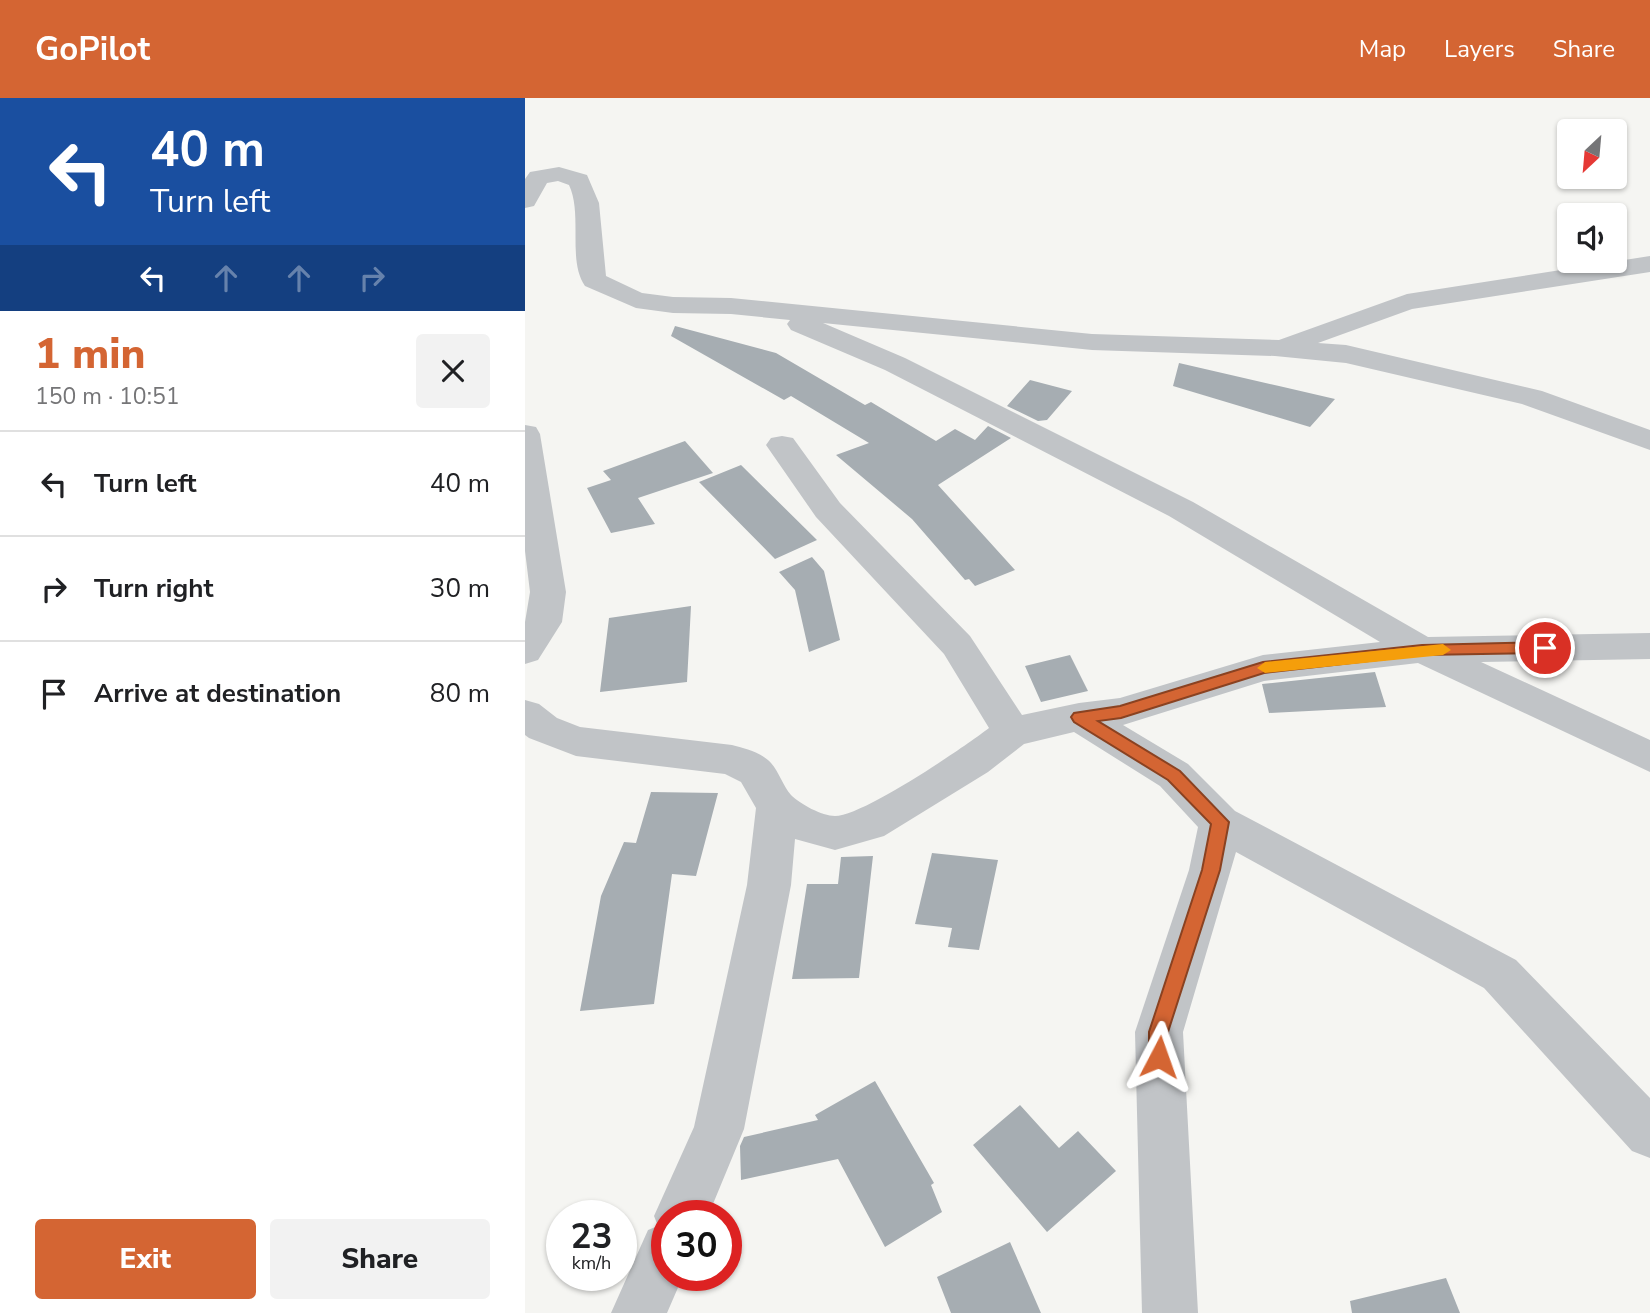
<!DOCTYPE html>
<meta charset="utf-8">
<style>
body{margin:0;font-family:"Nunito Sans",sans-serif;background:#f2f2f2;color:#202124;height:100vh;display:flex;flex-direction:column;font-size:26px;white-space:nowrap}
*{box-sizing:border-box;margin:0}
p{font-size:23px;color:#757577}
.icon{flex:none;width:38px;height:38px;fill:none;stroke:currentColor;stroke-width:2;stroke-linecap:round;stroke-linejoin:round}
.map{position:relative;flex:1;overflow:hidden}
.drawer{display:flex;flex-direction:column;background:#fff;width:525px}
.drawer>*{flex:none}
.hud{background:#1a4fa0;color:#fff;overflow:hidden}
.needle{width:46px;rotate:206deg}
.controls{position:absolute;left:1032px;top:21px;display:grid;gap:14px}
.controls a{display:grid;place-items:center;width:70px;height:70px;border-radius:7px;background:#fff;box-shadow:0 2px 5px #0004;font-size:35px}
.speed{position:absolute;left:21px;top:1102px;display:flex;gap:14px;font-size:35px;font-weight:700;text-align:center}
.speed>*{display:grid;place-content:center;width:91px;height:91px;border-radius:50%;background:#fff;box-shadow:0 2px 5px #0004;line-height:1}
.speed small{font-size:18px;font-weight:400}
.speed .limit{border:10px solid #d22;background:#fff;color:#111}
.pin{position:absolute;display:grid;place-items:center;width:60px;height:60px;color:#fff;margin:-30px;border:4px solid #fff;border-radius:50%;box-shadow:0 2px 7px #0007}
.me{position:absolute;width:77px;margin:-38px;rotate:4deg;stroke-linejoin:round;filter:drop-shadow(0 0 5px #0008)}
.turn{display:flex;align-items:center;gap:24px;height:147px;padding:0 35px;font-size:32px}
.turn .icon{width:91px;height:91px;stroke-width:2.5}
.turn b{display:block;font-size:49px;line-height:60px}
.lanes{display:flex;align-items:center;height:66px;padding:0 35px;background:#0003;justify-content:center;gap:35px;direction:ltr}
.lanes .off{opacity:.35}
.round{display:grid;place-items:center;flex:none;width:74px;height:74px;border-radius:7px;background:#f2f2f2}
.headline{display:flex;align-items:center;justify-content:space-between;height:119px;padding:0 35px}
h1{font-size:42px;font-weight:800;line-height:52px;color:#d46533}
.cta{display:flex;gap:14px;margin-top:auto;padding:14px 35px}
.cta a{flex:1;height:80px;border-radius:7px;background:#d46533;color:#fff;font-size:28px;font-weight:800;line-height:80px;text-align:center}
.cta a+a{background:#f2f2f2;color:#202124}
ul{padding:0;list-style:none}
li{display:flex;align-items:center;gap:21px;height:105px;padding:0 35px;border-top:2px solid #e0e0e0}
li div{flex:1}
li b{display:block;font-size:26px}
li em{font-style:normal}
header{display:flex;align-items:center;gap:42px;box-sizing:border-box;height:98px;padding:0 35px;background:#d46533;color:#fff}
header strong{font-size:33px}
nav{display:flex;gap:38px;margin-inline-start:auto;font-size:24px}
main{display:flex;flex:1;min-height:0}
.map>svg:first-child{display:block}
.building{fill:#a6adb2}
.lines{fill:none;stroke-linecap:round;stroke-linejoin:round}
.minor{fill:#c1c4c7;fill-rule:evenodd}
.route{fill:#d46533;stroke:#8a4221;stroke-width:2}
.slow{fill:#f59e0b}
</style>
<header>
<strong>GoPilot</strong>
<nav><a>Map</a><a>Layers</a><a>Share</a></nav>
</header>
<main>
<section class="drawer">
<div class="hud">
<div class="turn"><svg class="icon" aria-label="left" viewBox="0 0 24 24"><path d="M17 20v-9H6M10 6l-5 5 5 5"/></svg><div><b>40 m</b>Turn left</div></div>
<div class="lanes"><svg class="icon" aria-label="left" viewBox="0 0 24 24"><path d="M17 20v-9H6M10 6l-5 5 5 5"/></svg><svg class="icon off" aria-label="ahead" viewBox="0 0 24 24"><path d="M12 20V5M6 11l6-6 6 6"/></svg><svg class="icon off" aria-label="ahead" viewBox="0 0 24 24"><path d="M12 20V5M6 11l6-6 6 6"/></svg><svg class="icon off" aria-label="right" viewBox="0 0 24 24"><path d="M7 20v-9h11M14 6l5 5-5 5"/></svg></div>
</div>
<div class="headline"><div><h1>1 min</h1><p>150 m · 10:51</p></div><a class="round"><svg class="icon" aria-label="close" viewBox="0 0 24 24"><path d="M6 6l12 12M18 6L6 18"/></svg></a></div>
<ul>
<li><svg class="icon" aria-label="left" viewBox="0 0 24 24"><path d="M17 20v-9H6M10 6l-5 5 5 5"/></svg><div><b>Turn left</b></div><em>40 m</em></li>
<li><svg class="icon" aria-label="right" viewBox="0 0 24 24"><path d="M7 20v-9h11M14 6l5 5-5 5"/></svg><div><b>Turn right</b></div><em>30 m</em></li>
<li><svg class="icon" aria-label="arrive" viewBox="0 0 24 24"><path d="M6 21V4h12l-3 4 3 4H6"/></svg><div><b>Arrive at destination</b></div><em>80 m</em></li>
</ul>
<div class="cta"><a>Exit</a><a>Share</a></div>
</section>
<div class="map">
<svg width="1125" height="1215" viewBox="0 0 1125 1215">
<rect width="100%" height="100%" fill="#f5f5f2"/>
<path class="building" d="M150,228L251,255L340,307L346,304L411,343L430,331L450,342L463,328L486,340L413,387L490,472L450,488L444,481L440,482L387,421L311,357L344,345L266,298L259,302L146,238Z
M654,265L754,288L810,301L785,329L648,288Z
M505,282L547,293L522,322L513,323L482,308Z
M160,343L188,375L113,400L130,426L86,435L62,390L86,382L78,373Z
M216,367L292,442L250,461L174,384Z
M287,459L299,473L315,542L284,554L270,492L254,474Z
M166,508L162,584L75,594L84,520Z
M545,557L563,593L516,604L500,568Z
M850,574L861,609L744,615L737,586Z
M126,694L193,695L171,778L147,776L129,906L55,913L76,798L99,744L111,745Z
M407,755L473,762L454,852L423,849L427,830L390,826Z
M348,758L334,880L267,881L282,786H313L316,759Z
M350,983L409,1085L406,1087L417,1114L360,1149L313,1061L216,1082L215,1048L219,1039L293,1022L290,1017Z
M495,1007L534,1050L553,1033L591,1073L522,1134L448,1047Z
M485,1144L516,1215H426L412,1179Z
M921,1180L935,1215H827L825,1203Z"/>
<g class="lines">
<path class="minor" d="M34,69L62,77L74,105L81,178L117,195L148,199L206,200L567,236L754,242L882,196L1125,158V174L887,211L793,245L821,247L1017,293L1125,332V352L997,306L821,265L750,258L567,252L298,225L380,260L668,404L903,539L1125,535V561L956,564L1125,642V674L893,565L739,583L598,627L663,666L710,713L991,862L1125,1000V1060L1107,1053L959,890L711,754L658,934L673,1215H617L610,934L664,772L673,729L635,688L549,634L499,646L463,674L359,738L310,752L270,741L266,787L219,1031L183,1118H142V1178H158L142,1215H86L123,1132L133,1128L129,1118L169,1029L222,787L231,710L216,684L200,676L51,658L4,640L0,637V602L14,606L32,620L55,629L207,647C219,650 238,655 246,665C254,674 258,688 266,697C275,706 297,718 310,718C338,718 438,650 464,630L419,556L291,419L241,347L246,340L257,338L268,340L315,405L445,538L497,617L554,605L595,600L738,557L855,544L644,418L360,272L266,232L262,226L265,222L206,216L148,215L111,210L60,188C42,162 58,117 44,87L33,83L22,85L9,108L0,110V81L5,74Z
M0,327L11,329L15,336L41,494L37,524L13,562L0,566V524L5,494L0,453Z"/>
</g>
<path class="route" d="M1020,544L1027,550L1020,555L897,557L739,575L596,620L573,623L655,673L704,724L695,772L643,934L644,959L641,965L634,968L627,965L624,959V934L677,772L686,726L643,682L549,624L546,619L549,615L595,608L738,564L897,547Z"/>
<path class="slow" d="M918,546L926,552L918,557L740,575L732,570L740,564Z"/>
</svg>
<div class="controls">
<a><svg class="needle" viewBox="-14 -14 28 28"><path d="M0-13l5 13h-10z" fill="#e53935"/><path d="M0 13l5-13h-10z" fill="#757577"/></svg></a>
<a><svg class="icon" aria-label="sound" viewBox="0 0 24 24"><path d="M4 9h4l5-4v14l-5-4H4zM17 9q2 3 0 6"/></svg></a>
</div>
<div class="speed"><div>23<small>km/h</small></div><div class="limit">30</div></div>
<div class="pin" style="left:1020px;top:550px;background:#d93025"><svg class="icon" aria-label="arrive" viewBox="0 0 24 24"><path d="M6 21V4h12l-3 4 3 4H6"/></svg></div>
<svg class="me" style="left:634px;top:959px" viewBox="-20 -20 40 40"><path d="M0-17L14 15 0 8-14 15z" fill="#d46533" stroke="#fff" stroke-width="4"/></svg>
</div>
</main>
